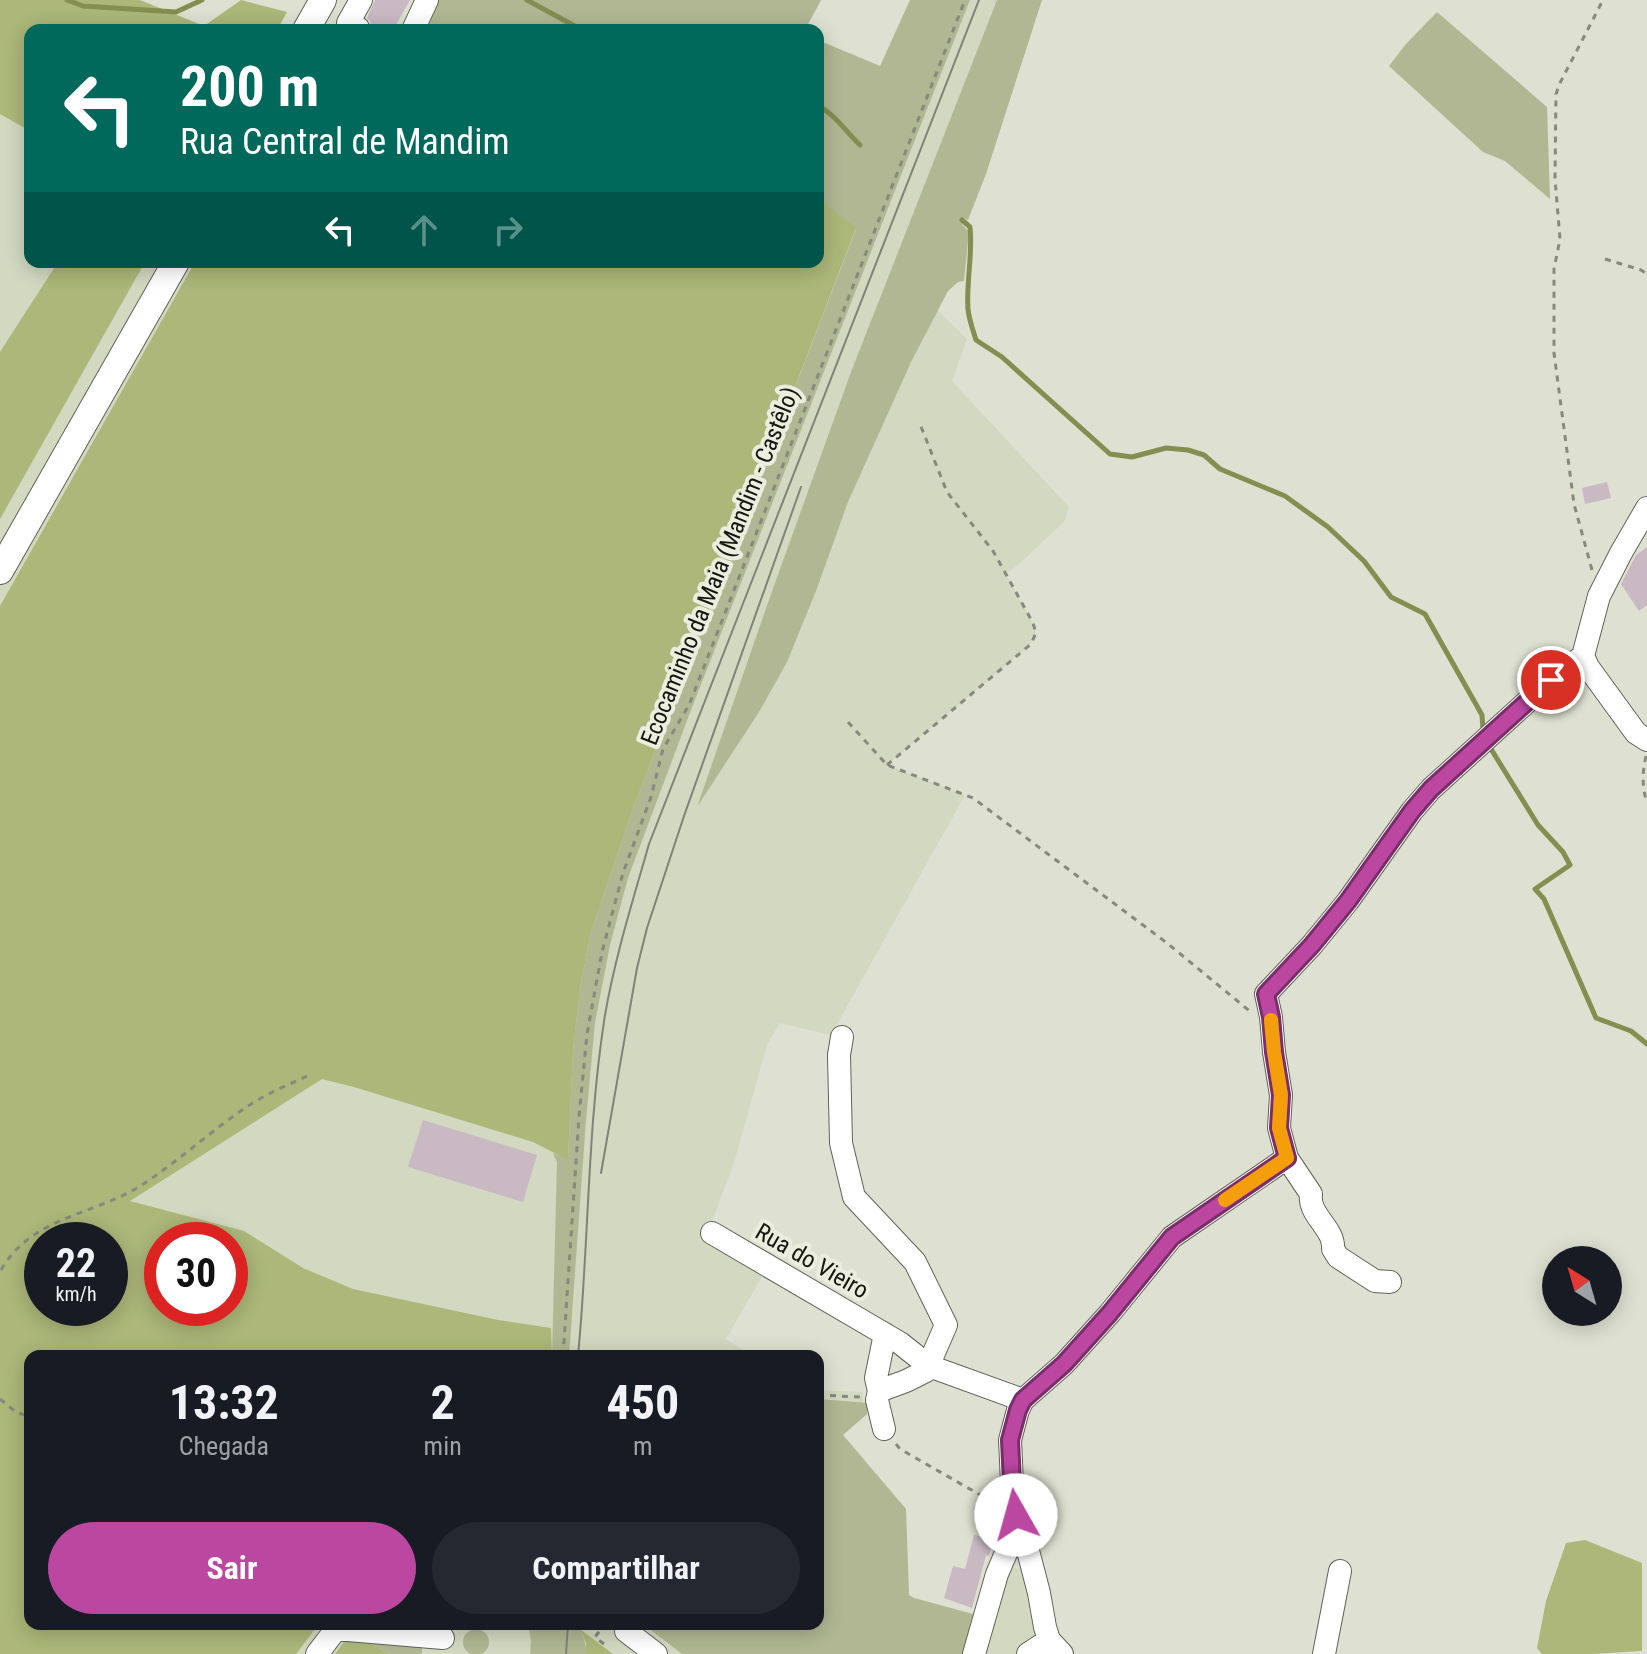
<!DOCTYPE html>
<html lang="pt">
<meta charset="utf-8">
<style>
body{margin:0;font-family:"Roboto Condensed",sans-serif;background:#242831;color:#f1f3f6;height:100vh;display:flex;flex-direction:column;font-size:30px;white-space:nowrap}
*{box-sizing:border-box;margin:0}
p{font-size:26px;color:#9ea1a6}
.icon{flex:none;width:44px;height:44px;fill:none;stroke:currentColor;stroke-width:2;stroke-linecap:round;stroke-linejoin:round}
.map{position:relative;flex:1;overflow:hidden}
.sheet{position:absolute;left:24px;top:1350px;width:800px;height:280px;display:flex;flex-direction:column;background:#171b24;border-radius:16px;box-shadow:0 4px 20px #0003}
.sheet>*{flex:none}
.top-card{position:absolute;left:24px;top:24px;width:800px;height:244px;border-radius:16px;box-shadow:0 4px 20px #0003;background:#00695c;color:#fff;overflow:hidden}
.needle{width:52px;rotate:323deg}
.buttons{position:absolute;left:1542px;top:1246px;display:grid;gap:16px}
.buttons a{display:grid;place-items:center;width:80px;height:80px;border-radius:50%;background:#171b24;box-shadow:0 4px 20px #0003;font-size:40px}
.speed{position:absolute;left:24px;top:1222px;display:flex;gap:16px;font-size:40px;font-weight:700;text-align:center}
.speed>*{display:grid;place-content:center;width:104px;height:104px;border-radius:50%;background:#171b24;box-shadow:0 4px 20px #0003;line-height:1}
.speed small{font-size:20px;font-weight:400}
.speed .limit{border:12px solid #d22;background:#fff;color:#111}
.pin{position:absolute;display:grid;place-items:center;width:68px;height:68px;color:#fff;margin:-34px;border:4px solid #fff;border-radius:50%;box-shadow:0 2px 8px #0007}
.me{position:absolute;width:88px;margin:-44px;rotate:353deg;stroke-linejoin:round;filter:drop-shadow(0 0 6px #0008)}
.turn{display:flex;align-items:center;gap:28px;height:168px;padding:0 24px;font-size:36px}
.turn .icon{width:104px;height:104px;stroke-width:2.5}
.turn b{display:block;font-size:56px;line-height:68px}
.lanes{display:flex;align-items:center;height:76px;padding:0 24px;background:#0003;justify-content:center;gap:40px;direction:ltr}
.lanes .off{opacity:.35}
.eta{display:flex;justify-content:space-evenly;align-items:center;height:136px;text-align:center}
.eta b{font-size:48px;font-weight:700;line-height:56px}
.cta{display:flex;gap:16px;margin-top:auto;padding:16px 24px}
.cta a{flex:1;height:92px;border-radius:48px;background:#bb47a1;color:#fff;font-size:32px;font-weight:700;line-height:92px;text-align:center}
.cta a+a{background:#242831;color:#f1f3f6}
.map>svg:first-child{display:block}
.built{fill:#d3d8c1;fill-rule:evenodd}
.green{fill:#b0b792}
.forest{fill:#acb779;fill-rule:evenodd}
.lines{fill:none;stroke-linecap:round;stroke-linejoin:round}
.stream{stroke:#848e51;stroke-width:5}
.building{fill:#c8b9c3}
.minor-casing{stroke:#616356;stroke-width:24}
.major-casing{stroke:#616356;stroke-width:28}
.path{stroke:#87897d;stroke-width:3;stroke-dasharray:6 6;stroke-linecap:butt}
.minor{stroke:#fff;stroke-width:22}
.major{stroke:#fff;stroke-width:26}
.tram{stroke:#818378;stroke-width:2}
.route-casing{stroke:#7a2e69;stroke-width:20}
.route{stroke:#bb47a1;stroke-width:14}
.slow{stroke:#f59e0b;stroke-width:14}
.labels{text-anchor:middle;stroke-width:8;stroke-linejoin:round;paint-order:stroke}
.street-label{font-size:24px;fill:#151610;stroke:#ebeede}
</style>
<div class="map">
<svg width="1647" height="1654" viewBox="0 0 1647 1654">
<rect width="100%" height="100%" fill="#dee1d1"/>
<path class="built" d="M0,0L30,30V262H818V197L874,246L970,0H997L893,266L967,339L952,381L1069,507L1064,522L1018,565L1006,574L1033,623L1036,633L1031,644L887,765L965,795L831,1035L780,1023L767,1045L734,1163L705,1240L763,1275L726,1339L753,1356H30V1624H818V1390L863,1392V1402L869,1403L867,1414L843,1435L906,1509L909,1595L914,1598L973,1614L963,1654H0ZM42,1240H110V1308H42ZM162,1240H230V1308H162Z
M1025,1568L1049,1654H983L1009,1569Z"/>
<path class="green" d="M434,0H821L805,30H422Z
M910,0H970L691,710L628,878L610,945L595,1023L586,1120L569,1356H552L557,1162L553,1153L568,1159L573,1051L580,988L591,932L634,806L856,229L818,197V40L880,66Z
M997,0H1042L986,174L968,220L963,218L961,223L969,232L964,281L958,282L948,291L911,362L848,502L816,591L787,662L759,712L697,807L770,597L851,372Z
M1437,12L1547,107L1550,199L1505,161L1483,152L1389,66L1406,44Z
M818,1399L869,1403L867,1414L843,1435L906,1509L909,1595L914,1598L973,1614L963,1654H682L643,1624H818Z
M528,1624H580C580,1635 587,1640 586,1654H530L531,1641Z
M463 1642a13 13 0 1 1 26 0a13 13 0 1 1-26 0Z
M363,1640L433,1647L422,1648V1654H390Z"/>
<path class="forest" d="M0,0H140L204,26L241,0L287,12L277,30H30V131L0,114Z
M818,197L856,228L634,806L591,932L580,988L573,1051L568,1160L533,1142L354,1087L322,1079L130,1201L244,1231L303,1268L353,1289L498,1320L551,1328L552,1356H30V1624H319L296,1654H0V606L195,262H818ZM110,1240V1308H42V1240ZM162,1240H230V1308H162Z
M58,262H145L0,519V352Z
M1585,1540L1642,1563V1651L1591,1654H1542L1537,1648L1546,1601L1566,1543Z
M580,1629L613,1654H586V1643Z
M346,1639L363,1640L390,1654H335Z"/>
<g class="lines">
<path class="stream" d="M67,0L83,6L176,12L202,0
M527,0L582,30
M818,106C835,114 846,132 860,145
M962,220L970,227C973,254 966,282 968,309C969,320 973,330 976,340L1002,357L1110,454L1132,457L1166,448L1188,450L1204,455L1220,469L1285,496L1328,527L1364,561L1391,597L1425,614L1482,715L1483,729
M1491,749L1538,825L1563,852L1570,865L1535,889L1544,899L1596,1018L1631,1031L1647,1044"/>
</g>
<path class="building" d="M375,0H410L393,30H372L370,21L367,18Z
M1607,482L1611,498L1585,504L1582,488Z
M1647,547V605L1639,611L1621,584L1636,555Z
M423,1120L537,1155L523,1202L408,1167Z
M1043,1494L1048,1517L1030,1523L1028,1498Z
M974,1535L993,1539L989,1556L986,1555L972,1608L944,1598L953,1566L965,1569Z"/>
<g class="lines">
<defs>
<path id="minor" d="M357,30L358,28L348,23L361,0
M413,30L427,0
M1583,656L1588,667L1636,733L1647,740
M842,1037L839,1055L841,1143L854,1197L915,1262L946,1325L926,1371L906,1381L879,1391
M1287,1158L1311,1194C1308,1216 1335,1228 1333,1249L1338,1257L1375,1281L1390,1282
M712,1233L900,1343L929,1366L1023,1400
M884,1429L877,1400L879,1391L876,1378L885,1334
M1015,1532L1026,1543L1039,1593L1045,1627L1049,1640L1062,1654
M336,1629L443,1638
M626,1631L656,1654
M317,1654L340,1624
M974,1654L997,1574L1015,1532L1016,1515L1012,1483L1010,1440L1018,1410L1023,1400L1064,1364L1110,1313L1172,1237L1287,1158L1279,1128L1281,1095L1274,1052L1271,1017L1266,994L1312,945L1348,901L1412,811L1431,789L1551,680L1583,656L1599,596L1621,553L1647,508
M1028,1654L1049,1640
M1324,1654L1340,1571"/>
<path id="major" d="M306,30L323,0
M0,571L176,262"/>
</defs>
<use href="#minor" class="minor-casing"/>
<use href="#major" class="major-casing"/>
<path class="path" d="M1605,259L1641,270L1647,274
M1592,570L1574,504L1554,353V269L1560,239L1555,179L1556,94L1560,83L1603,0
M848,722L887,765L973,798L1167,943L1252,1013
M1646,756C1642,773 1642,787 1647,803
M887,765L1031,644L1036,633L1033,623L993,551L947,492L920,424
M1,1270C32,1216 95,1215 142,1185C180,1160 213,1129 251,1104C270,1092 292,1083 312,1074
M563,1356L579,1117L587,1034L602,952L623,873L651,797L663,749L689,705L965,0
M818,1395L860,1397
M0,1399L16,1412L30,1417
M896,1444L900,1449L996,1504
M604,1644L595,1637L605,1624"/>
<use href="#minor" class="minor"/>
<use href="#major" class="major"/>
<path class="tram" d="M601,1173L637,968L647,928L684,816L801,487
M578,1356C589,1243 587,1128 605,1015C615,957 633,900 649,844L979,0
M566,1654L568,1624"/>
</g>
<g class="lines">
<defs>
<path id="route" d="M1016,1515L1012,1483L1010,1440L1018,1410L1023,1400L1064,1364L1110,1313L1172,1237L1287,1158L1279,1128L1281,1095L1274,1052L1271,1017L1266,994L1312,945L1348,901L1412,811L1431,789L1551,680"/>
</defs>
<use href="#route" class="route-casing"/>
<use href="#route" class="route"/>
<path class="slow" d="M1225,1200L1287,1158L1279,1128L1281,1095L1274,1052L1271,1020"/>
</g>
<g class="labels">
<g class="street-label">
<text transform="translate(720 566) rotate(-68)" y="8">Ecocaminho da Maia (Mandim - Castêlo)</text>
<text transform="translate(812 1261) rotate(30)" y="8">Rua do Vieiro</text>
</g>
</g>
</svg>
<div class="buttons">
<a><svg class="needle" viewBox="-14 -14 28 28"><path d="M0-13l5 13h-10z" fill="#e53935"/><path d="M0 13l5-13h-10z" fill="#9ea1a6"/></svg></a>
</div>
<div class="speed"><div>22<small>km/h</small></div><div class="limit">30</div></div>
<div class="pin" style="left:1551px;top:680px;background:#d93025"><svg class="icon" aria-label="arrive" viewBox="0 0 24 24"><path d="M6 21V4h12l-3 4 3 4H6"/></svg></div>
<svg class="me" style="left:1016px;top:1515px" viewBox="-20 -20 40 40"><circle r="19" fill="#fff"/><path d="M0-13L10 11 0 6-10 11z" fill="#bb47a1"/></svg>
<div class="top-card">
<div class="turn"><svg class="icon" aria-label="left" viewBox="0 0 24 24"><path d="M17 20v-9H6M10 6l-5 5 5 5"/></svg><div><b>200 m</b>Rua Central de Mandim</div></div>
<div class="lanes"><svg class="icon" aria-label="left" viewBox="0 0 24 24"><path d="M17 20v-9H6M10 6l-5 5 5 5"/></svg><svg class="icon off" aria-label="ahead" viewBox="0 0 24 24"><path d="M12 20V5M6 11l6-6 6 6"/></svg><svg class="icon off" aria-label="right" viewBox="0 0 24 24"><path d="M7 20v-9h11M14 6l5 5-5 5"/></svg></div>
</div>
<section class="sheet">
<div class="eta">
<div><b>13:32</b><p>Chegada</p></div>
<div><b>2</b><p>min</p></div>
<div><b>450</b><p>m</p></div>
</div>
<div class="cta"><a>Sair</a><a>Compartilhar</a></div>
</section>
</div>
